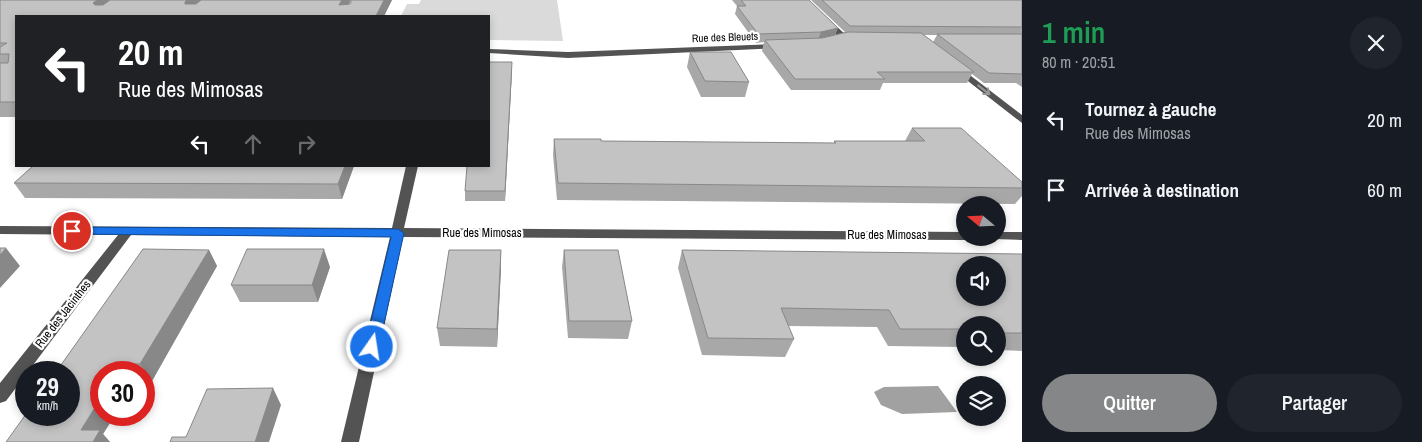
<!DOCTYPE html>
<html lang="fr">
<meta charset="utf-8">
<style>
body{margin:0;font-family:"Archivo Narrow",sans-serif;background:#20242c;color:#f1f3f6;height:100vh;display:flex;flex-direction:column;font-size:19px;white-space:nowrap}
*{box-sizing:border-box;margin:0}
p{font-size:16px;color:#9ea1a6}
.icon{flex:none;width:28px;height:28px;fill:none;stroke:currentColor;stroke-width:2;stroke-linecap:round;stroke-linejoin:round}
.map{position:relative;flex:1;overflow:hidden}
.side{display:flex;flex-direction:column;background:#171b24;width:400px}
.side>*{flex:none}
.banner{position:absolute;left:15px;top:15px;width:475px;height:152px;border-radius:0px;box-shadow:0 2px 8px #0003;background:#202124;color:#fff;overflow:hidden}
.needle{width:32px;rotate:289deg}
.fabs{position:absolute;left:956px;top:196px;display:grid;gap:10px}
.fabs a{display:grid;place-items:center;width:50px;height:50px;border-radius:50%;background:#171b24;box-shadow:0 2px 8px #0003;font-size:25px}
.speed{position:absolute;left:15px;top:361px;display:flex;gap:10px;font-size:25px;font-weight:700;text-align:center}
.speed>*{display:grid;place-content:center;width:65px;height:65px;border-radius:50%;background:#171b24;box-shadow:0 2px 8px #0003;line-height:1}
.speed small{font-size:12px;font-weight:400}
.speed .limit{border:8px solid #d22;background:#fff;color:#111}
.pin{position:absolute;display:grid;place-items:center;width:42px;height:42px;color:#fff;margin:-21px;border:2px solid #fff;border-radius:50%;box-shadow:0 1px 5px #0007}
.me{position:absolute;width:55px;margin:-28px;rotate:13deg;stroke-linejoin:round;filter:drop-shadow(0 0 4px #0008)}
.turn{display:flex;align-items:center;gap:18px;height:105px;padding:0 20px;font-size:22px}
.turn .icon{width:65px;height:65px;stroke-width:2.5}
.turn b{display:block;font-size:35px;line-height:42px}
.lanes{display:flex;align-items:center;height:48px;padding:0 20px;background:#0003;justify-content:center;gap:25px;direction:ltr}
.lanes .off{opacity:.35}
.round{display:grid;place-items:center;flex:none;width:52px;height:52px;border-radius:26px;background:#20242c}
.headline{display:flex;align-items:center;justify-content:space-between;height:85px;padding:0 20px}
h1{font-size:30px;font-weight:600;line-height:38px;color:#1e9e55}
.action{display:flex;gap:10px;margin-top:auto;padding:10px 20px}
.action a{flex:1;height:58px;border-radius:30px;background:#858687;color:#fff;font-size:20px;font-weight:600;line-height:58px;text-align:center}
.action a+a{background:#20242c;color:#f1f3f6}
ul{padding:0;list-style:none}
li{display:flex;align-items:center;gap:15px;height:70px;padding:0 20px}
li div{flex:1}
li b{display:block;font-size:19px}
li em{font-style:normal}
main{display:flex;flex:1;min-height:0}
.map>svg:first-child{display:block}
.green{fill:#dadada}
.water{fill:#a1a1a1}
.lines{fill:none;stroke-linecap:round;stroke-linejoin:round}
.minor{fill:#535353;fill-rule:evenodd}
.wall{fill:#a8a8a8;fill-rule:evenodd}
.shaded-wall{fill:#888}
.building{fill:#c3c3c3;stroke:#888;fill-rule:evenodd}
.oneway{stroke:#989898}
.route{fill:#1a73e8;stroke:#114b97}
.labels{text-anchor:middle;stroke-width:4.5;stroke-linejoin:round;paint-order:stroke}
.far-street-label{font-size:11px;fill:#000;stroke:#fff}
.street-label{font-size:12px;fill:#000;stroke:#fff}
</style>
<main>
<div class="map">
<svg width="1022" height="442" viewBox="0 0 1022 442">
<rect width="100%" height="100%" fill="#fff"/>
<path class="green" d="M421,0H557L563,41L489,40V16H401L407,4H419Z"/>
<path class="water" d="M938,386L957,412L902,414L881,405L874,392L884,387Z"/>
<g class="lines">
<path class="minor" d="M801,0H808L847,36V40H841Z
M778,44L782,46L781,48L568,58L489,53V49L568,52Z
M958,66L1022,115V123L955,71L954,69Z
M406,166H418L404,228L965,232V238H971L965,240L403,237L359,442H341L390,237L131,235L6,401L0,403V383L118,235L0,234V226L392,228Z
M998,232H1022V240L993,239L992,238H998Z"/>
</g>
<path class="wall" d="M0,0L109,1L110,0H351L349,4H350L352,0H392L384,16H16V117H0Z
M732,0H809L838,28L835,35L845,32L811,0H1022V87L1016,83H984L972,74L967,83H883L880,90H791L762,51L764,42L756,43L735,14L737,6ZM924,35H937L933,42Z
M690,52L749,82L745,97H701L687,67Z
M512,70L505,201H465V191Z
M912,128L1022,182V196L1015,204L557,200L553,155L554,139L601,141L834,143V141H905Z
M33,166H354L342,199L25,198L14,183Z
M209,250L217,266L152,381H144V372H101V415H115L103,434L110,442H6Z
M501,250V268L497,347L440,346L437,328Z
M564,250L632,321L628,339L568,338L562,267Z
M682,250L1022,254V351L998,350V325H965V350H963L960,347L888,346L877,327L788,326L794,339L785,357L702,355L678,268Z
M330,267L318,302H240L231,285Z"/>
<path class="shaded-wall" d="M97,0H109L111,6L99,16L93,3Z
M187,0H206L190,15L185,4V2Z
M342,0H351L342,16L339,5Z
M384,0H392L384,16H376Z
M838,28L834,36L818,40L821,32Z
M512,62V70L505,201V191Z
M345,166H354L342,199L338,184Z
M6,248L20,266L0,288V255Z
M324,249L330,267L318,302L312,285Z
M209,250L217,266L152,381L140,364Z
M501,250V268L497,347V329Z
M123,364L129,372H117Z
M273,388L281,405L269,442H255Z
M101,398V415H115L103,434L110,442H92L81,430Z"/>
<path class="building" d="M0,0H97L93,3L95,5H103L110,0H187L185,2V4H196L201,0H342L339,5L350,4L352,0H384L376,16H16V102H0V63H8L9,54H0V47L7,43H0Z
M741,0H809L838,28L821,32L758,34L737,6H746Z
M822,0H1022V27L850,26Z
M848,32L921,33L974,72H877L885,79H795L765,40L822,38Z
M937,34H1022V74L989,73Z
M690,52H731L749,82L705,81Z
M489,62H512L505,191H465L467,166H489Z
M912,128H961L1022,182V188L558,183L554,139H601V141L836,143L834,141H925Z
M33,166H345L338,184L14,183Z
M0,248H6L0,255Z
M143,249L209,250L140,364H123L117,372H101V398L81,430H100L93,442H6L26,414V415H69V372H56Z
M247,249H324L312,285H231Z
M449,250H501L497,329L437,328Z
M564,250H618L632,321H569Z
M682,250L1022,254V333H998V325H965V329H900L889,310L781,308L794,339L708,338ZM965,265H998V298H965Z
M273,388L255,442H170L172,437H186L207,389Z"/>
<defs><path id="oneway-shaft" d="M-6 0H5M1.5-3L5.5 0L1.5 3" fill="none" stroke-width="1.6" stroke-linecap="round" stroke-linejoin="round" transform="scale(1.25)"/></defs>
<use class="oneway" href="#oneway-shaft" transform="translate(984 90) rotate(38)"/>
<path class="route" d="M72,227L398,229L404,233L379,347L377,351L372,353L367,351L365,347L391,237L68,234L67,231Z"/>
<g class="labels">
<g class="far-street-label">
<text transform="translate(725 37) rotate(-2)" y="4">Rue des Bleuets</text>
</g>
<g class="street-label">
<text x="482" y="237">Rue des Mimosas</text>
<text x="887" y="239">Rue des Mimosas</text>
<text transform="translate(63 314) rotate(-52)" y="4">Rue des Jacinthes</text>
</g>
</g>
</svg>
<div class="fabs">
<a><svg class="needle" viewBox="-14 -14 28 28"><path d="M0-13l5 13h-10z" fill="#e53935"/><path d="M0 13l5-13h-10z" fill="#9ea1a6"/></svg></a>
<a><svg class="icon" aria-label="sound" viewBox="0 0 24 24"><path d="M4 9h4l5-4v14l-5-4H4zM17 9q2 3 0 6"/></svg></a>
<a><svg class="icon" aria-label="search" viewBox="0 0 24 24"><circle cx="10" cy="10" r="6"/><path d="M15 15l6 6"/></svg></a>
<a><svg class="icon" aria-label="layers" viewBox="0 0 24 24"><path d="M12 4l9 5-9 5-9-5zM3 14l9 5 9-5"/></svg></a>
</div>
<div class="speed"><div>29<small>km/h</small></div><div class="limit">30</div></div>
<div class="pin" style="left:72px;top:231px;background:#d93025"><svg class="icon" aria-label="arrive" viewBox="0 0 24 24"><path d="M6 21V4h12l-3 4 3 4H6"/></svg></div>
<svg class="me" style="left:372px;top:347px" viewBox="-20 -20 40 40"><circle r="17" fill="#1a73e8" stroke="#fff" stroke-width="3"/><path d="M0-11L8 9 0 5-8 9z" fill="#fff"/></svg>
<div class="banner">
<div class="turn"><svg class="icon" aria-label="left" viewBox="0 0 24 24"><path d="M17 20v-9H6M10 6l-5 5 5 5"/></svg><div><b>20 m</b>Rue des Mimosas</div></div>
<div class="lanes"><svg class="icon" aria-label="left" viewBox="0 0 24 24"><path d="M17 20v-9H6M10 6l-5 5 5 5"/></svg><svg class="icon off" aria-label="ahead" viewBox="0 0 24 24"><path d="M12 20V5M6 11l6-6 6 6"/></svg><svg class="icon off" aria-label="right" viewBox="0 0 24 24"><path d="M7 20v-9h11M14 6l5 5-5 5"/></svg></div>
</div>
</div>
<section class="side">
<div class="headline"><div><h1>1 min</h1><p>80 m · 20:51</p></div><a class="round"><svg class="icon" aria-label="close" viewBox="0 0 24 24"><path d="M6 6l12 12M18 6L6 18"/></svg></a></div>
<ul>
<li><svg class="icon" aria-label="left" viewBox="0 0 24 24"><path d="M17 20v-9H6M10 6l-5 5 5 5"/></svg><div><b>Tournez à gauche</b><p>Rue des Mimosas</p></div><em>20 m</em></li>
<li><svg class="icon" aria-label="arrive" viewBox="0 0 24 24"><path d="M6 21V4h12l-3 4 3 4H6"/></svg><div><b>Arrivée à destination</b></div><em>60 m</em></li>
</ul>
<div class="action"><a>Quitter</a><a>Partager</a></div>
</section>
</main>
